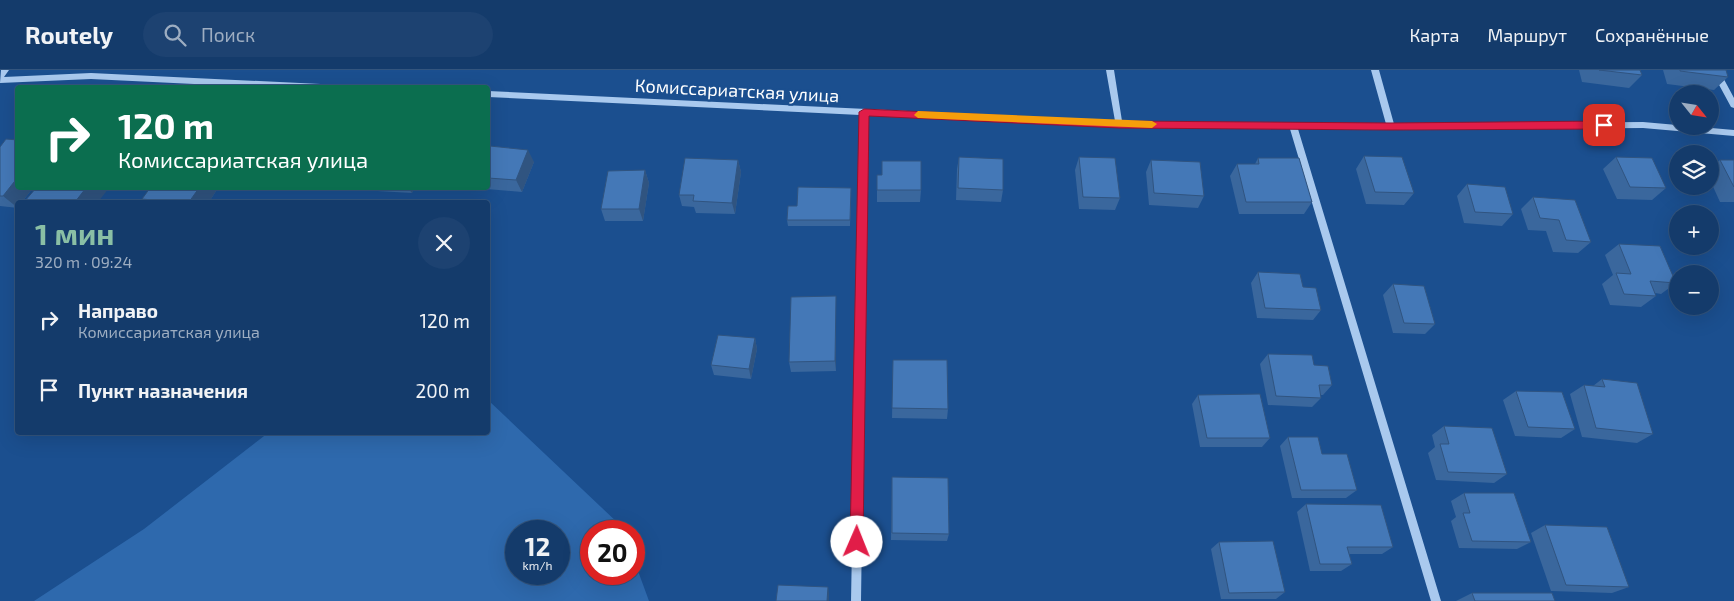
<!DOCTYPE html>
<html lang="ru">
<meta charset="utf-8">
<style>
body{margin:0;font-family:"Exo 2",sans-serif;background:#1d4271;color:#f1f3f6;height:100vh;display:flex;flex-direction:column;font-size:19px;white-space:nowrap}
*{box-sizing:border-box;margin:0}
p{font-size:16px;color:#9dadc1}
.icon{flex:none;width:28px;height:28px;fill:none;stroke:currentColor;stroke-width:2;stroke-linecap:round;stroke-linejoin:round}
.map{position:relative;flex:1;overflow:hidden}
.sheet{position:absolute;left:15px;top:130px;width:475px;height:235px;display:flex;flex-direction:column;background:#143b6b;border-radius:5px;box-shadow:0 5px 20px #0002,0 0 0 1px #33557e}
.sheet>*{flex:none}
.top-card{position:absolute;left:15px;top:15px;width:475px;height:105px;border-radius:5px;box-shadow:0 5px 20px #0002,0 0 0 1px #33557e;background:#0b6e4f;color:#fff;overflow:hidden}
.needle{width:32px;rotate:120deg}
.buttons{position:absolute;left:1669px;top:15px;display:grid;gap:10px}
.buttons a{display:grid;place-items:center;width:50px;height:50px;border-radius:50%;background:#143b6b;box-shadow:0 5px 20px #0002,0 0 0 1px #33557e;font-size:25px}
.speed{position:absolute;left:505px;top:450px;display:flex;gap:10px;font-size:25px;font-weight:700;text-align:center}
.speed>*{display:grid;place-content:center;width:65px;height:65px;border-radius:50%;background:#143b6b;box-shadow:0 5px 20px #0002,0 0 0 1px #33557e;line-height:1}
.speed small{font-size:12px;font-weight:400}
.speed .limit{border:8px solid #d22;background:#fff;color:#111}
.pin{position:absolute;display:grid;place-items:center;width:42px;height:42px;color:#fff;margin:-21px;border-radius:10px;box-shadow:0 2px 8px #0006}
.me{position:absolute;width:55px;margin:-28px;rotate:1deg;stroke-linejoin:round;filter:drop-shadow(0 0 4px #0008)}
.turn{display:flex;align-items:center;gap:18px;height:105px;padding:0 20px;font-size:22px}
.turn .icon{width:65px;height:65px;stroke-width:2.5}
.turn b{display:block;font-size:35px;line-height:42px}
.round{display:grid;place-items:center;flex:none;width:52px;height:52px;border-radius:26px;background:#1d4271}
.summary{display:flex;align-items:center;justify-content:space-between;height:85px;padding:0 20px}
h1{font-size:30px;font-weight:700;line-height:38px;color:#8abfa5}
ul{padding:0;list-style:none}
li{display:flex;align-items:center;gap:15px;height:70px;padding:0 20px}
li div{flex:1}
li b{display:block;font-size:19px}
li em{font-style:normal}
header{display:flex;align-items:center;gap:30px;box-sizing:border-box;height:70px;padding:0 25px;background:#143b6b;border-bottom:1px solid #33557e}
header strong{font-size:24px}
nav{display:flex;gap:28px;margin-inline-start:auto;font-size:18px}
.search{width:350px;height:45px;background:#1d4271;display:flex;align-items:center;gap:12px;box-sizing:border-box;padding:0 18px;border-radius:28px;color:#9dadc1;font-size:19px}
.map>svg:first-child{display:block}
.green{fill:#2e69ad;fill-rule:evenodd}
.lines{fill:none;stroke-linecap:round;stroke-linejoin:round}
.minor{fill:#a9c9ee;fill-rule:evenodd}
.wall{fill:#3a679d}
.shaded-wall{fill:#305480}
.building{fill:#4478b7;stroke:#305480}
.route{fill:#e11d48;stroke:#92132f}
.slow{fill:#f59e0b}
.labels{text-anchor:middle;stroke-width:4.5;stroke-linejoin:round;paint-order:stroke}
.street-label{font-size:18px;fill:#fff;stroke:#1b4f8f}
</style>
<header>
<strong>Routely</strong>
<div class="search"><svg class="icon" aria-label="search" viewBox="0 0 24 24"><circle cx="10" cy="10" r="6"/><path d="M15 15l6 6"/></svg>Поиск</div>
<nav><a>Карта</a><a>Маршрут</a><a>Сохранённые</a></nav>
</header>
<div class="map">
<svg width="1734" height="531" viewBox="0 0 1734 531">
<rect width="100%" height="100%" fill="#1b4f8f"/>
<path class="green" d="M488,330L620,455L622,461H591V504H634V490L649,531H34L144,459L268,363L488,362ZM559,461V504H516V461Z"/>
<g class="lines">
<path class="minor" d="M1,0H9L4,7L91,3L341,15L344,18H274L91,9L0,13Z
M1106,0H1114L1122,51L1386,54L1371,0H1379L1394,54L1643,52L1734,60V66L1643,58L1391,60L1298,59L1441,531H1431L1290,59L1119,57L868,45L861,531H851L860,45L488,27V21L1115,51Z
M1711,0H1719L1734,28V38L1731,37Z"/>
</g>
<path class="wall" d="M1579,0H1640L1642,5L1629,18L1582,12Z
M1663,0H1726L1728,7L1714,20L1667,14Z
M0,77L18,118H33L22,132H18V138L0,136Z
M488,82L534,92L522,122L475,118H488Z
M1364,86L1414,123L1404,135L1366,134L1356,99Z
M959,87L1003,120L1001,132L956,130L957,99Z
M1079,87L1120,128L1115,140L1079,139L1075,100Z
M1616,87L1666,118L1652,130L1617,129L1603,99Z
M1258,88L1312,132L1304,144H1239L1230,106L1237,94H1255Z
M738,90L741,102L735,144L696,143L694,137L682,136L679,125Z
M1151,90L1204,126L1198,138L1149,135L1146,102Z
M1720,90H1734V132H1720L1710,110V98Z
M645,100L649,113L643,151H605L601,139Z
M877,105H882L921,120L920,132H877Z
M1467,114L1513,144L1502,156L1464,153L1457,126Z
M218,118L209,132H146L142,129Z
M375,118H414L412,123L377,121Z
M851,124L850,156H788L787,150L797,136Z
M1533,127L1591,172L1578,183L1553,182L1546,161L1528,160L1521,139Z
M1619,174L1676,213L1661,224L1655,223L1656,226L1641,237L1610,235L1602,214L1613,205L1605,185Z
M1258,202L1303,217L1321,240L1313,250L1257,248L1251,213Z
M1393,214L1435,254L1425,264L1393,263L1383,225Z
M836,226V301L791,302L789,292Z
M755,268L757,279L751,309L714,305L711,295Z
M1268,284L1314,295L1332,315L1323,325H1321V328L1312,337L1268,335L1260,294Z
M893,290L948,339L947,349L892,348Z
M1602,309L1653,364L1637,373L1582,367L1570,324L1584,315L1593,316Z
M1516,321L1575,359L1561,368L1515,366L1503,330Z
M1198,325L1270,368L1262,377H1200L1192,334Z
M1444,356L1507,404L1494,413L1436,410L1428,383L1435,377L1432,365Z
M1288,367L1322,384L1357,420L1346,428H1292L1280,376Z
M892,407L949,464L947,471L891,470Z
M1464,423L1531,472L1517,479L1459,478L1451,451L1456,447L1451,431Z
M1306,434L1393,477L1382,484H1349L1352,494L1341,501H1310L1297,442Z
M1545,455L1629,517L1612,523L1551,521L1531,463Z
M1219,472L1285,522L1276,529H1221L1211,479Z
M1472,523L1555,531H1456Z"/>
<path class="shaded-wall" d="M528,80L534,92L522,122L516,110Z
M738,90L741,102L735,144L732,133Z
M645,100L649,113L643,151L639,139Z
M18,107V118H33L22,132H18V138L3,126Z
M86,118H109L98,132H75Z
M199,118H218L209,132H189Z
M408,118H414L412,123Z
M836,226V301L835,291Z
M755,268L757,279L751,309L749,299Z
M828,517L829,523V531H827Z"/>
<path class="building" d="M1599,0H1640L1642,5Z
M1680,0H1726L1728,7L1680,1Z
M6,69L18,70V107L3,126H0V77Z
M490,76L528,80L516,110L488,108V82Z
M1364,86L1402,87L1414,123L1375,122Z
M959,87L1003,89V120L958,118Z
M1079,87L1115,88L1120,128L1083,127Z
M1616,87L1652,88L1666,118L1630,117Z
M685,88L738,90L732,133L693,131L694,125H679Z
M1258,88H1299L1312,132H1246L1237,94H1259Z
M1151,90L1200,92L1204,126L1154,123Z
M1720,90H1734V117Z
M882,91H921V120H877V105H882Z
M645,100L639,139H601L608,101Z
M1467,114L1505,117L1513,144L1475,142Z
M798,117L851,118L850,150H787L788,136H797Z
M36,118H86L75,132H24Z
M150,118H199L189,132H173L142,129Z
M1533,127L1575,130L1591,172L1566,170L1559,150L1540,148Z
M1619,174L1660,176L1676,213L1650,211L1656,226L1624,224L1616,203L1631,204Z
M1258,202L1300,204L1303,217L1316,218L1321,240L1265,238Z
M1393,214L1424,216L1435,254L1404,253Z
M836,226L835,291L789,292L791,227Z
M718,265L755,268L749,299L711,295Z
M1268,284L1312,285L1314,295L1328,296L1332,315H1319L1321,328L1276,326Z
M893,290H947L948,339L892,338Z
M1602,309L1637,313L1653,364L1596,358L1584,315L1605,317Z
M1516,321L1562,322L1575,359L1528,357Z
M1260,324L1270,368H1207L1198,325Z
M1444,356L1492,358L1507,404L1448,402L1440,374H1449Z
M1288,367H1318L1322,384H1347L1357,420H1301Z
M892,407L948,408L949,464L892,463Z
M1464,423H1514L1531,472L1472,471L1463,443H1470Z
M1306,434L1381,435L1393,477H1347L1352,494H1320Z
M1545,455L1607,457L1629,517L1566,515Z
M1273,471L1285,522L1229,523L1219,472Z
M778,515L828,517L827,531H776Z
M1472,523H1552L1555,531H1475Z"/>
<path class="route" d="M864,39L1119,51L1391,53L1604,51L1609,55L1604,59L1391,60L1119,58L869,46L863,472L861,477L857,479L852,477L850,472L859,42Z"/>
<path class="slow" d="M918,41L1152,51L1157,54L1152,58L918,48L914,45Z"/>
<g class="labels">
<g class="street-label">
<text transform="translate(737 21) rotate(3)" y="6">Комиссариатская улица</text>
</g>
</g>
</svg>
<div class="buttons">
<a><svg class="needle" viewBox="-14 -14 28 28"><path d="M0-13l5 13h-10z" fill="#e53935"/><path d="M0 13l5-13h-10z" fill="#9dadc1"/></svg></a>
<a><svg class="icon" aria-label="layers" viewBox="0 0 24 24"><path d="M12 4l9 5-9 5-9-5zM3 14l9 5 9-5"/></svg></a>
<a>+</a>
<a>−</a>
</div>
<div class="speed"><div>12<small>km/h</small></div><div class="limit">20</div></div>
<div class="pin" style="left:1604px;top:55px;background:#d93025"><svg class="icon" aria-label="arrive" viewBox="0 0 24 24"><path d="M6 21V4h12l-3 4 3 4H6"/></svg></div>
<svg class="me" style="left:857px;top:472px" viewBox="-20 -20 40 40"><circle r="19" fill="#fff"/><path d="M0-13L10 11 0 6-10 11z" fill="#e11d48"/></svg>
<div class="top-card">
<div class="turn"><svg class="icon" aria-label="right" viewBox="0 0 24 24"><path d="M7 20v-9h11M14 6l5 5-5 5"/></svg><div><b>120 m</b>Комиссариатская улица</div></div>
</div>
<section class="sheet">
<div class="summary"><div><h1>1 мин</h1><p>320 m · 09:24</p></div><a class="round"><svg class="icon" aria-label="close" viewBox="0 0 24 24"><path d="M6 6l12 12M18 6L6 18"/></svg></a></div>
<ul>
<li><svg class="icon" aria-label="right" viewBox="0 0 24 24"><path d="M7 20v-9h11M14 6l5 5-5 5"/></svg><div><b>Направо</b><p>Комиссариатская улица</p></div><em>120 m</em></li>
<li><svg class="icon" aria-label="arrive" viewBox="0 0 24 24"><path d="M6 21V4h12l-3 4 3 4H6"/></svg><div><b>Пункт назначения</b></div><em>200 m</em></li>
</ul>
</section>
</div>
